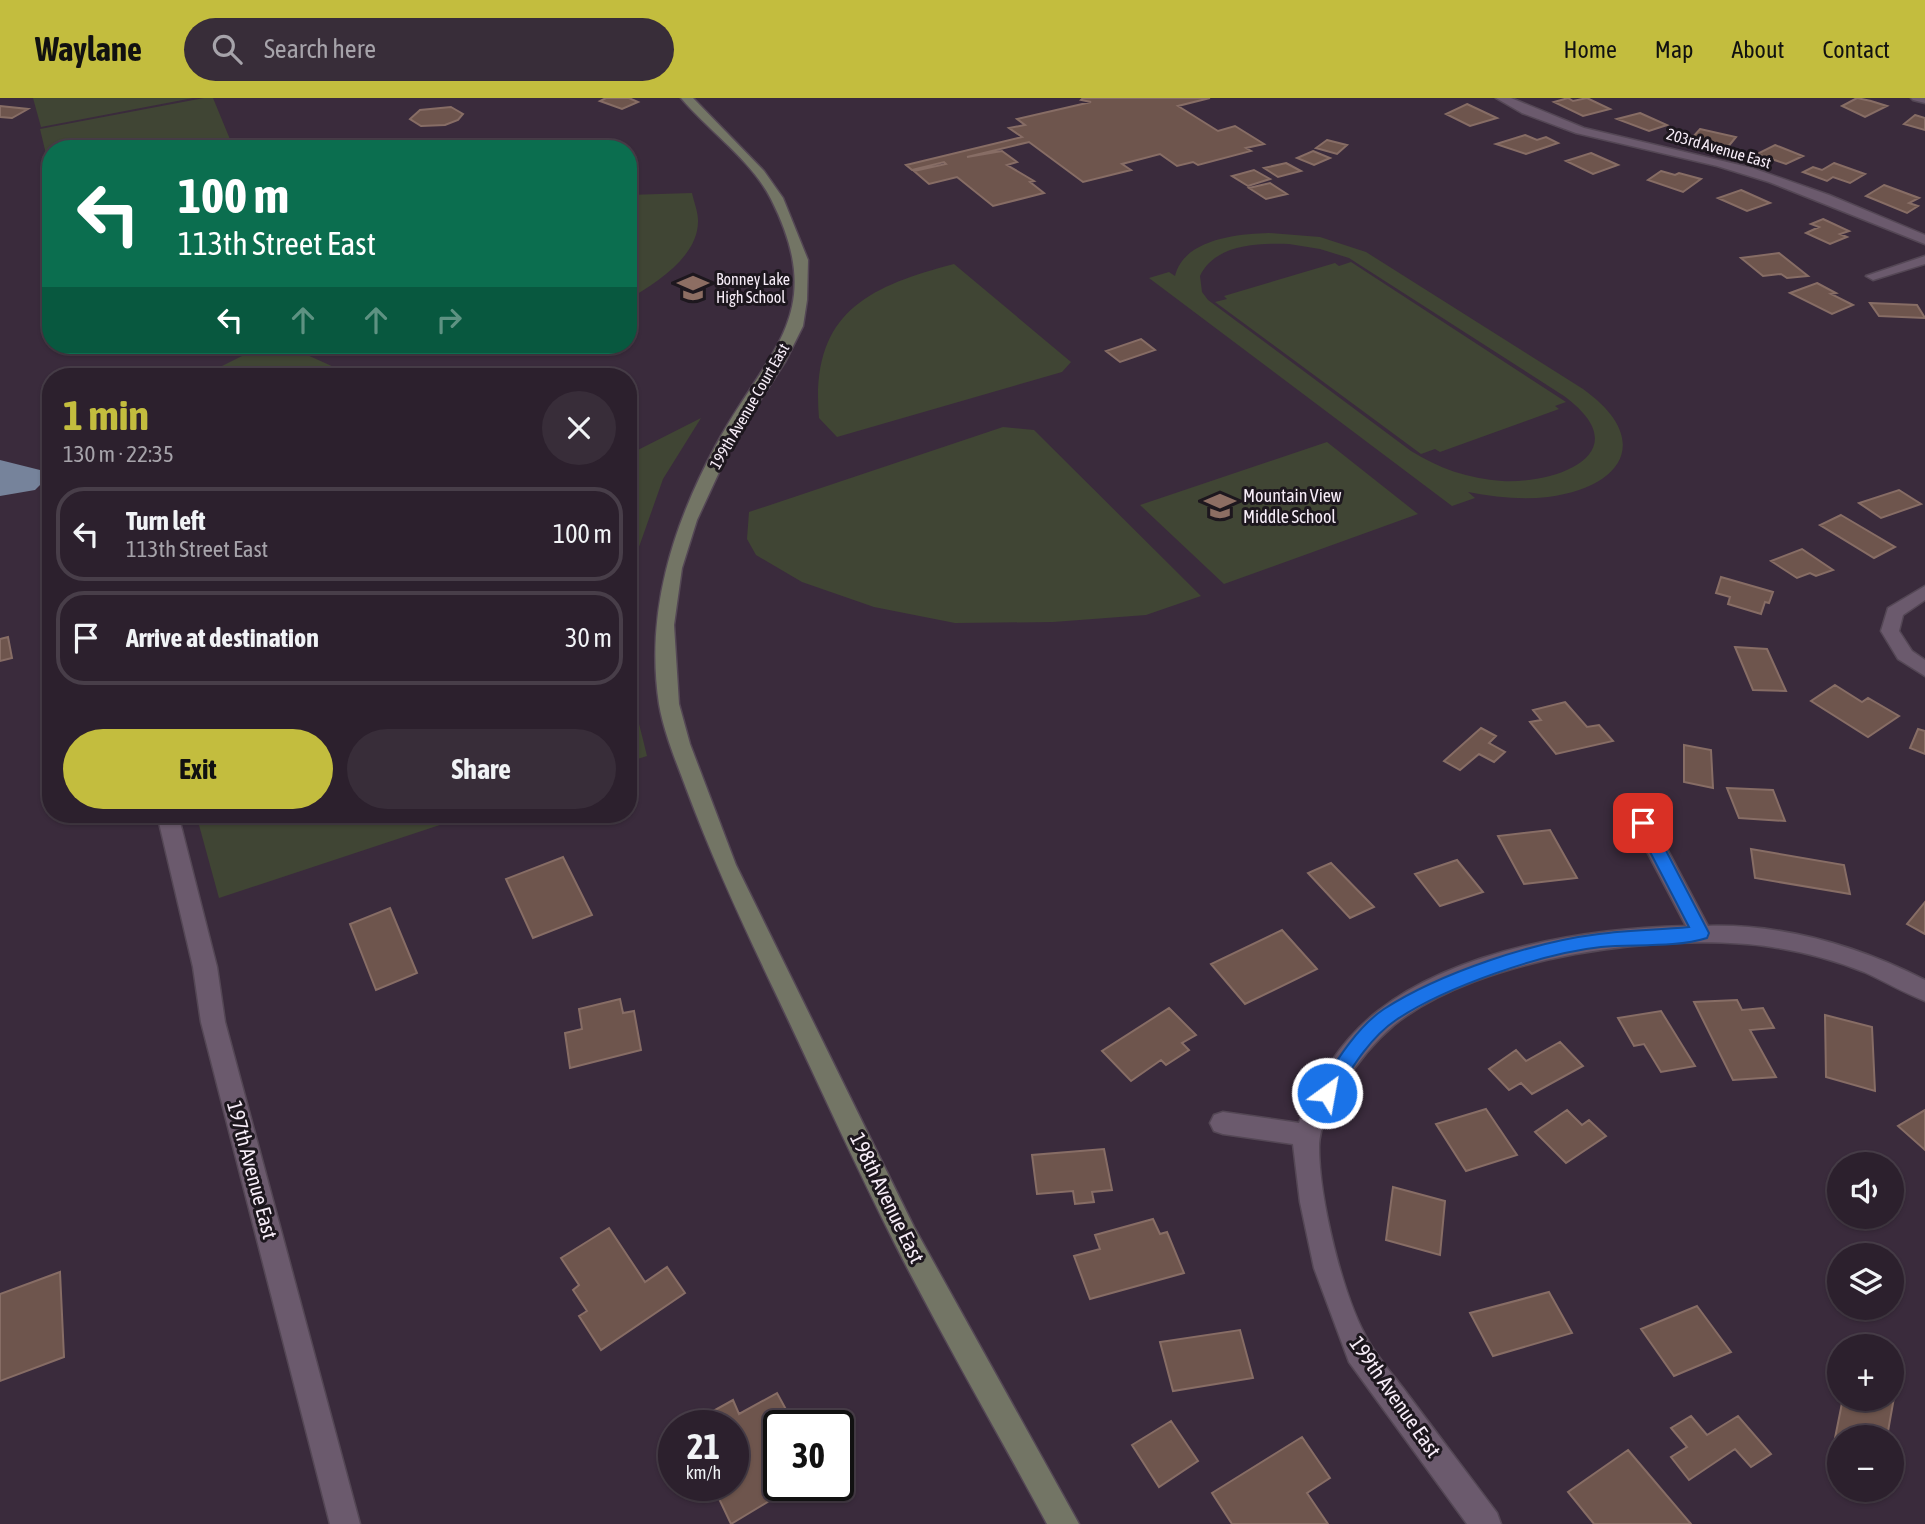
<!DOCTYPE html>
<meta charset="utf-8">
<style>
body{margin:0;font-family:"Asap Condensed",sans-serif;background:#382d39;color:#f1f3f6;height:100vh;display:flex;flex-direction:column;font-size:26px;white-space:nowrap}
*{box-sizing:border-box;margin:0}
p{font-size:23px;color:#a6a3aa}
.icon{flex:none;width:38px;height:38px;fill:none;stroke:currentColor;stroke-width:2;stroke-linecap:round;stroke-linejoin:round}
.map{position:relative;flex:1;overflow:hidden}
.details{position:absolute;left:42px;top:270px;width:595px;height:455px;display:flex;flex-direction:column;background:#2c202d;border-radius:28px;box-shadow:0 2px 5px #0004,0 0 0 2px #483e49}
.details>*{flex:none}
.hud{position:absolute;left:42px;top:42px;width:595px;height:214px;border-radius:28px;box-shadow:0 2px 5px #0004,0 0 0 2px #483e49;background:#0b6e4f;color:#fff;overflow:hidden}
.tools{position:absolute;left:1827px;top:1054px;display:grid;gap:14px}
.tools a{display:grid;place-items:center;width:77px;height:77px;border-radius:50%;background:#2c202d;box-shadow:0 2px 5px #0004,0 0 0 2px #483e49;font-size:35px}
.speed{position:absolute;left:658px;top:1312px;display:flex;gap:14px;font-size:35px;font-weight:700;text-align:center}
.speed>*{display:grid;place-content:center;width:91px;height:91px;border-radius:50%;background:#2c202d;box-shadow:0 2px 5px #0004,0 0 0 2px #483e49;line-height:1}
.speed small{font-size:18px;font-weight:400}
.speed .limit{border:4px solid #111;border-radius:10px;background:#fff;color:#111}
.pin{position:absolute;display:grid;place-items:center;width:60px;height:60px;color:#fff;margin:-30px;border-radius:14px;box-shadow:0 4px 10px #0006}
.me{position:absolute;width:77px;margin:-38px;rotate:32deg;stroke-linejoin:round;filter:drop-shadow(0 0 5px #0008)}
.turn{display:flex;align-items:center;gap:24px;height:147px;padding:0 21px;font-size:32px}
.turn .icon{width:91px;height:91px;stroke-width:2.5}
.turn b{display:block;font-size:49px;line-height:60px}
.lanes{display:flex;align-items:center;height:66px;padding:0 21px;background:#0003;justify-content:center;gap:35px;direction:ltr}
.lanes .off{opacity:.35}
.round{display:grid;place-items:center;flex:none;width:74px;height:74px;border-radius:37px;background:#382d39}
.summary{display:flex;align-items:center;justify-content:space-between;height:119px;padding:0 21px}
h1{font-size:42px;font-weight:700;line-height:52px;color:#c3bd3e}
.action{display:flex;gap:14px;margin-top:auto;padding:14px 21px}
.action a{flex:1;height:80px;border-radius:42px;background:#c3bd3e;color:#111;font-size:28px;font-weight:700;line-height:80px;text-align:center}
.action a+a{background:#382d39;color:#f1f3f6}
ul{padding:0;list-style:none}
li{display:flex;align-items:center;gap:21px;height:94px;margin:0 14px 10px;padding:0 7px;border:4px solid #483e49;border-radius:28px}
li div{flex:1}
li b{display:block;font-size:26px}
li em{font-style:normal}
header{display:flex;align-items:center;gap:42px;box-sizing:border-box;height:98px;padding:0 35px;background:#c3bd3e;color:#111}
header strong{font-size:33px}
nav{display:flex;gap:38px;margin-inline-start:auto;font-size:24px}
.search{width:490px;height:63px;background:#382d39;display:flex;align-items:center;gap:18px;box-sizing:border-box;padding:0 24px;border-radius:38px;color:#a6a3aa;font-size:26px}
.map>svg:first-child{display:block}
.green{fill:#404534;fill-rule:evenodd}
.water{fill:#76839b}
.building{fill:#6e554d;stroke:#876d65;stroke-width:2}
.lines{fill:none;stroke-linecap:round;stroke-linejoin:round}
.minor-casing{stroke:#544755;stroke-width:3}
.secondary-casing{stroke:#544755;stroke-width:3}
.minor{fill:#6b5a6d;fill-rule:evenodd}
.secondary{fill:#737565;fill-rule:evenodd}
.route{fill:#1a73e8;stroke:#114b97;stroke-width:2}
.labels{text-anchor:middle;stroke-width:6;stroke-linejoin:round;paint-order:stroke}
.far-street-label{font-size:16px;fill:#f7edf8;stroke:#1d171e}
.far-poi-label{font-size:16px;fill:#f7edf8;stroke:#1d171e;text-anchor:start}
.poi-label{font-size:18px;fill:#f7edf8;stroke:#1d171e;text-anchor:start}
.near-street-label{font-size:21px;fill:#f7edf8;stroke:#1d171e}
</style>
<header>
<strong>Waylane</strong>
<div class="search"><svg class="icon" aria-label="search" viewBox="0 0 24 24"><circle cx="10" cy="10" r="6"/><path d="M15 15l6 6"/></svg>Search here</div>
<nav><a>Home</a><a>Map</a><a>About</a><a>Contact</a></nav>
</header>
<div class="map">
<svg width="1925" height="1426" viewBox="0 0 1925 1426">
<rect width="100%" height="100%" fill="#3a2b3c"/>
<path class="green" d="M33,0H193L41,29Z
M204,0H213L234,51H51V77L40,31Z
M692,95C694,104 698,114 698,122C699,159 655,185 628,202V97Z
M1269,135L1320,139L1366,154L1583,291C1653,341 1624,389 1548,399C1521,402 1494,399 1468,394L1475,400L1452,408L1149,180L1169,174L1175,178C1184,141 1237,136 1269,135ZM1289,146L1320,151L1349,160L1564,298C1640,354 1559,386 1502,383C1469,381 1438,370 1411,353L1208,202L1202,194L1200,178C1215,146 1258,145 1289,146Z
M1351,164L1566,304L1555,308L1559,311L1440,354L1435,351L1421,356L1215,204L1227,201L1224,198L1335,165L1339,168Z
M954,166L1071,264L1062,274L837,339L819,320C810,216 866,189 954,166Z
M264,247H285L345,274L336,278H202Z
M701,320L663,381L628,480V357Z
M1003,329L1034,332L1201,498L1146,517L1053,524L955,525L874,509L802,484L756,457L747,441L749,414Z
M1327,344L1418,416L1224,486L1140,407Z
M628,581L647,658L628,664Z
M196,716H473L219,800Z"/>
<path class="water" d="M0,362L44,373L47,380L35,392L0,398Z"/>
<path class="building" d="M606,0H629L638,4L622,11L600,3Z
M1083,0H1210L1178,8L1218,33L1235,28L1264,46L1246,50L1251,53L1198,67L1193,64L1177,68L1160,56L1122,66L1131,72L1083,84L1029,44L967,59L1002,53L1017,64L1007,67L1034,83L1030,84L1044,95L993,108L957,79L929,86L914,73L946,66L944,64L912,72L906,67L1022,39L1009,30L1025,27L1017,21L1091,4L1081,2Z
M1568,0L1573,3L1587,0L1610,11L1583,18L1554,4Z
M1857,0L1871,3L1887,8L1865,19L1842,8Z
M1467,6L1497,20L1470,28L1446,16Z
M0,8L28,11L12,20L0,19Z
M451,9L463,16L458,22L445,27L421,28L410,21L420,12Z
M1640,15L1667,27L1649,33L1617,21Z
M1915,17L1925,20V32L1904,26Z
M1700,31L1736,39L1727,50L1692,40Z
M1525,37L1537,42L1546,39L1558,45L1526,56L1496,46Z
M1327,42L1347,47L1337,56L1316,50Z
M1775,47L1803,58L1786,66L1757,56Z
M1313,53L1330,60L1314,67L1297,60Z
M1591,55L1618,67L1593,76L1566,63Z
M1286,65L1301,73L1278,79L1264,70Z
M1834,65L1865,76L1850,85L1833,79L1827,83L1803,74L1813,69L1822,72Z
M1254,72L1270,81L1248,88L1232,78Z
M1661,73L1675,77L1679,75L1701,81L1683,94L1648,82Z
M1270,85L1287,96L1266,101L1249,90Z
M1884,87L1919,100L1909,105L1918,108L1907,115L1866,98Z
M1741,92L1770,105L1747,113L1718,100Z
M1823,121L1849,133L1840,136L1847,139L1830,146L1806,135L1819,129L1811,126Z
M1779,155L1808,178L1787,180L1781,176L1763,178L1741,160Z
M1817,185L1836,195L1831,196L1853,207L1832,216L1790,195Z
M1870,205L1917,207L1925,220L1879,218Z
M1141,241L1155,252L1120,264L1106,253Z
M1899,392L1921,406L1881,420L1859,405Z
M1841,417L1895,449L1874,460L1820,427Z
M1802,451L1833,472L1816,478L1810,475L1797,480L1771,463Z
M1721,479L1773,494L1769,505L1765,504L1761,516L1728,506L1730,499L1716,495Z
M8,539L12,560L0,563V541Z
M1735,549L1767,551L1786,593L1753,592Z
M1835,587L1862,604L1868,600L1899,618L1868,639L1811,603Z
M1565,604L1587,629L1599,627L1613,643L1556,656L1530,624L1541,622L1533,612Z
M1481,630L1496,638L1489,645L1505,654L1494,664L1479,656L1460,672L1444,663Z
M1918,631L1925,633V656L1910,650Z
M1684,647L1711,652L1713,690L1684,684Z
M1727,690L1773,692L1785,723L1739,720Z
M1550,732L1577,780L1524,786L1498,738Z
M1751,751L1844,767L1850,796L1755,780Z
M563,759L592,817L533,840L506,781Z
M1457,762L1483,794L1440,808L1415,776Z
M1331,765L1374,809L1350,820L1308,775Z
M1925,804V836L1907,826Z
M390,810L417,875L376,892L350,826Z
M1282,832L1317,871L1245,906L1211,866Z
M620,901L623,915L634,913L641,952L570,970L565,935L582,931L579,911Z
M1737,902L1742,912L1763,910L1774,930L1750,932L1776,979L1733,982L1694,904Z
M1169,910L1196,937L1182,945L1189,952L1166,967L1161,962L1131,983L1102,953Z
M1661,913L1695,968L1661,974L1644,946L1634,948L1618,920Z
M1825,917L1872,929L1875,993L1826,979Z
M1560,944L1583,968L1532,996L1521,985L1509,992L1489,971L1516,952L1526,963Z
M1486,1011L1517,1057L1466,1073L1436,1026Z
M1567,1012L1582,1027L1589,1022L1606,1038L1566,1065L1535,1034Z
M1925,1012V1052L1898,1028Z
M1104,1051L1112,1092L1092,1094L1094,1104L1075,1106L1073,1093L1037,1096L1032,1057Z
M1393,1089L1445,1103L1440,1157L1386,1142Z
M1153,1121L1160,1136L1167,1134L1184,1175L1090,1201L1074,1158L1100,1151L1095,1137Z
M609,1130L645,1184L667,1169L685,1195L601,1252L579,1218L587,1213L573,1192L579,1187L561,1160Z
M60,1174L64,1259L0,1283V1196Z
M1549,1194L1572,1235L1493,1258L1470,1215Z
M1697,1208L1731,1254L1674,1278L1641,1231Z
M1240,1232L1253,1280L1173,1293L1160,1244Z
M1892,1274L1898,1277L1887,1339H1839V1348L1834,1345L1843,1300H1892Z
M777,1295L795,1328H779V1388H794L731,1426L713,1388H733V1328H686L733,1302L739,1316Z
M1691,1318L1707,1337L1738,1318L1771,1356L1751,1369L1735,1351L1689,1382L1671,1359L1687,1349L1671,1330Z
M1171,1323L1198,1363L1159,1389L1132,1347Z
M1302,1339L1330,1380L1307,1395L1328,1426H1232L1212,1395Z
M1628,1352L1691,1426H1594L1568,1394Z"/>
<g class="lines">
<defs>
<path id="minor" d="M1496,0H1511L1584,30L1752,70L1829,97L1925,137V146L1769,84L1717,68L1576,35L1522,15Z
M1911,0H1925V5L1913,2Z
M1925,158V166L1873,182L1866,178Z
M1925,488V502L1903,517L1899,533L1912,553L1925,562V578L1898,561L1881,533L1888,510Z
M157,716H178L217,869L225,924L360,1426H330L201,924L193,869Z
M1643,717L1650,719L1708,828C1784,826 1858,848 1925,882V903C1904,895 1884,883 1864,874C1834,862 1804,854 1772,849C1665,833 1480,858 1394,927C1374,944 1357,965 1343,987C1332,1005 1319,1028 1319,1049C1319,1100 1343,1201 1369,1244C1380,1263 1396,1280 1409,1298C1438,1337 1468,1376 1497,1415L1501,1426H1467L1349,1264L1314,1170L1300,1104L1293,1046L1223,1036L1214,1033L1210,1025L1214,1017L1223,1014L1299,1025C1315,983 1342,941 1378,913C1457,851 1588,830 1686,828L1632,725L1636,719Z"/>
<path id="secondary" d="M681,0H693L764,73L783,100L808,162L807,202L803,228L785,264L733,344L697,422L682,470L674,527L679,606L690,646L736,767L914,1129L1079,1426H1047C997,1333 943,1241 895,1146C853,1063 815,978 775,894C743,827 712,760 686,690C676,663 664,635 659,606C645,514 673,427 716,347C766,253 830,218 771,101C751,62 709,33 681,0Z"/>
</defs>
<use href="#minor" class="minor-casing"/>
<use href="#secondary" class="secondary-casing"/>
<use href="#minor" class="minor"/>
<use href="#secondary" class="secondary"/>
</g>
<path class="route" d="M1643,719L1649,720L1709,835L1707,840C1675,850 1634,846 1601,849C1543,855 1445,889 1396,922C1369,940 1350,973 1333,1000H1320L1317,995L1320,989C1337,962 1357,929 1384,911C1440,875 1533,844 1599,836C1628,832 1659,832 1689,829L1635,725Z"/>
<defs>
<symbol id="school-bare" viewBox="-9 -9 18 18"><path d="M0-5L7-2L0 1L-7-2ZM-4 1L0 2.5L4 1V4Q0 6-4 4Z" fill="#8d6e63" stroke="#1d171e" stroke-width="2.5" paint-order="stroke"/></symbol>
</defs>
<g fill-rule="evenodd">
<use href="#school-bare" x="671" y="168" width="44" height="44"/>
<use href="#school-bare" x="1198" y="386" width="44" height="44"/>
</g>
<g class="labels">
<g class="far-street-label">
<text transform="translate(1719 50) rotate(16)" y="6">203rd Avenue East</text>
<text transform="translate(749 308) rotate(-60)" y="6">199th Avenue Court East</text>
</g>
<g class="far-poi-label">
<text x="716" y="187">Bonney Lake<tspan x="716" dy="18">High School</tspan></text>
</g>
<g class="poi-label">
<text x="1243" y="404">Mountain View<tspan x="1243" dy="21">Middle School</tspan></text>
</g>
<g class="near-street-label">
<text transform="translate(252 1072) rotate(75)" y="7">197th Avenue East</text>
<text transform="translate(887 1100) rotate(64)" y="7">198th Avenue East</text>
<text transform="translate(1395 1299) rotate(55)" y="7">199th Avenue East</text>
</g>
</g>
</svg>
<div class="tools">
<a><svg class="icon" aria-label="sound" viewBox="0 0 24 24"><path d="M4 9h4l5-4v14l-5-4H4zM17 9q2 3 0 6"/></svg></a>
<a><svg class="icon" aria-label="layers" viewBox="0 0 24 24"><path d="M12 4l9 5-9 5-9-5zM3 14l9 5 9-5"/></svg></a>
<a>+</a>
<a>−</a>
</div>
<div class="speed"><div>21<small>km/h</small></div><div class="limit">30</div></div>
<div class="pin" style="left:1643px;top:725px;background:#d93025"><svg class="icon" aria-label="arrive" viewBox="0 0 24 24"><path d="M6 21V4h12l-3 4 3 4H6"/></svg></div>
<svg class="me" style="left:1327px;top:995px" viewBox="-20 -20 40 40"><circle r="17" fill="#1a73e8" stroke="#fff" stroke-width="3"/><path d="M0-11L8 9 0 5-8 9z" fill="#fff"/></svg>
<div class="hud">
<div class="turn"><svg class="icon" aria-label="left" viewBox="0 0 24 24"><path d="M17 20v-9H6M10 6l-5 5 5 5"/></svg><div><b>100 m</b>113th Street East</div></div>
<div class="lanes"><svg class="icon" aria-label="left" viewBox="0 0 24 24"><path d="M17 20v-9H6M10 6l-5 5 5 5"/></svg><svg class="icon off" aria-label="ahead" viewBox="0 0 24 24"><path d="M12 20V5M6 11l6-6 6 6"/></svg><svg class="icon off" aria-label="ahead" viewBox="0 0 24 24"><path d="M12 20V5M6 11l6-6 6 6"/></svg><svg class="icon off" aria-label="right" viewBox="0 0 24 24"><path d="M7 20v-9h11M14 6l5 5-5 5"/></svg></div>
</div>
<section class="details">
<div class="summary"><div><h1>1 min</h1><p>130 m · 22:35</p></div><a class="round"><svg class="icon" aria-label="close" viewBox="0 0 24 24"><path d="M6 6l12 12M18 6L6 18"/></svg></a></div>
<ul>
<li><svg class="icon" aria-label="left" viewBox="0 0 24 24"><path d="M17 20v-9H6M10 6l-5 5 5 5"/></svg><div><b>Turn left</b><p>113th Street East</p></div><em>100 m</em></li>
<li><svg class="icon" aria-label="arrive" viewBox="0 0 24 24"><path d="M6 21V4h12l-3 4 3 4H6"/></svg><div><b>Arrive at destination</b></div><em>30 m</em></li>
</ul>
<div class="action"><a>Exit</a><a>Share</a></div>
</section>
</div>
